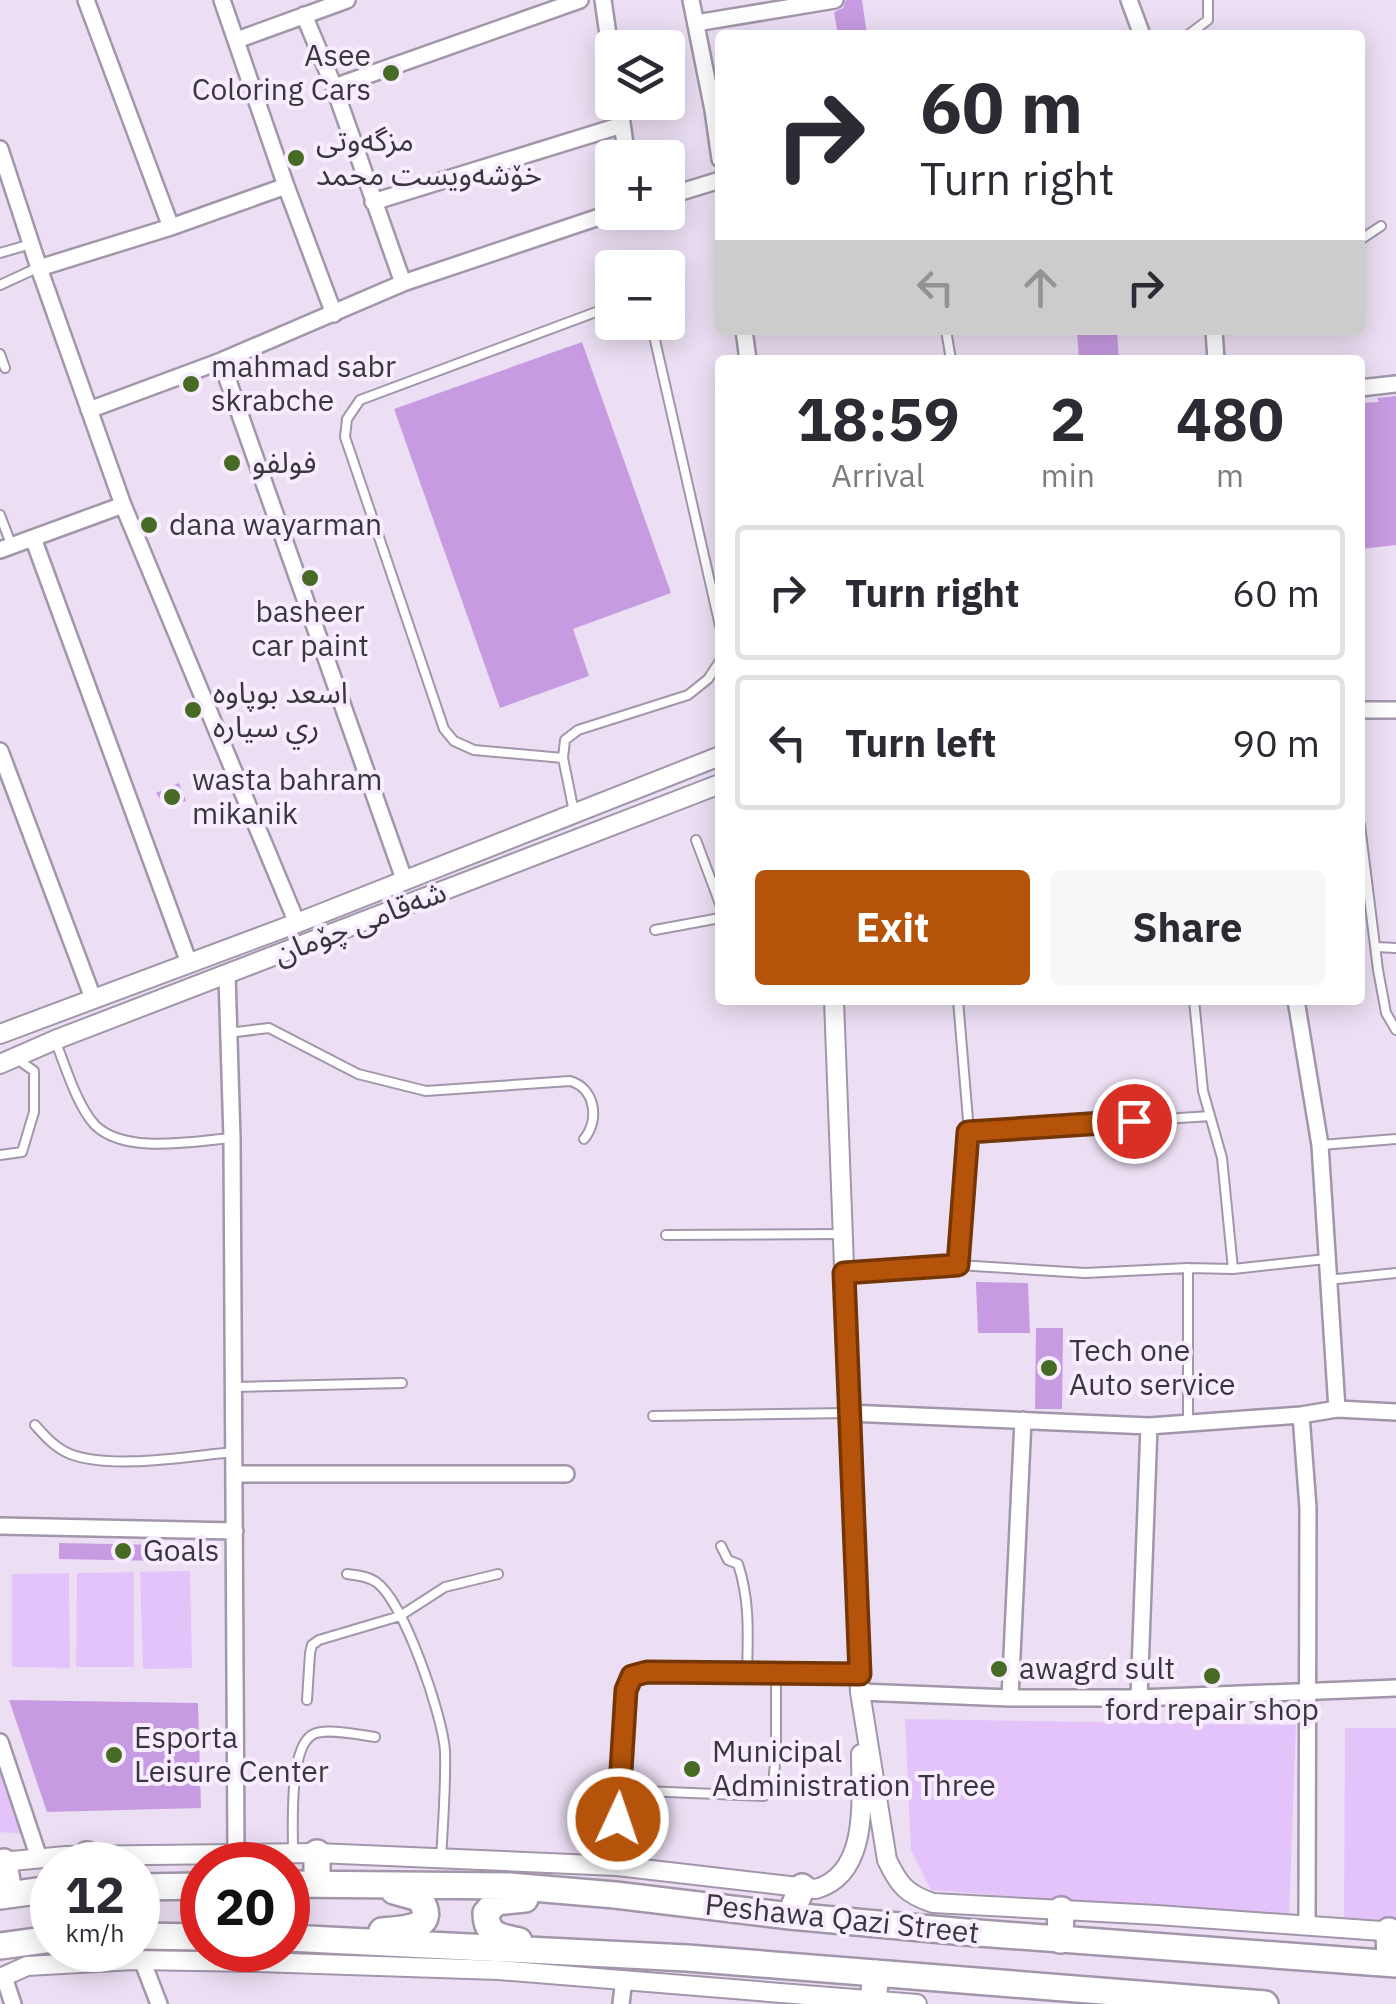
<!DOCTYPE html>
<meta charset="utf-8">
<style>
body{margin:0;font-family:"IBM Plex Sans","Noto Sans Arabic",sans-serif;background:#f7f7f7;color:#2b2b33;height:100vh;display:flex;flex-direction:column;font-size:38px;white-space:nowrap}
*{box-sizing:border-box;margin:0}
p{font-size:32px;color:#7c7c81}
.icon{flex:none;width:55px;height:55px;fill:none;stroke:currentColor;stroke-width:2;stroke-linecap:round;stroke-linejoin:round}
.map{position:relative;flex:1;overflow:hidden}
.panel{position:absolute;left:715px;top:355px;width:650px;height:650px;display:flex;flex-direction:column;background:#fff;border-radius:10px;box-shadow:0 5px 25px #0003}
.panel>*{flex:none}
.top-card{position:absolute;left:715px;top:30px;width:650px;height:305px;border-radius:10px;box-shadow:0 5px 25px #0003;background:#fff;color:#2b2b33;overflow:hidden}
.fabs{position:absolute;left:595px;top:30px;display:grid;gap:20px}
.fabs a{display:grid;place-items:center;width:90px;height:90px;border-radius:10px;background:#fff;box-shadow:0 5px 25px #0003;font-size:50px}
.speed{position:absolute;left:30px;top:1842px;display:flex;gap:20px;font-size:50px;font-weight:700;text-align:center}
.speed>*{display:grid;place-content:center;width:130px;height:130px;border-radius:50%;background:#fff;box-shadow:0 5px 25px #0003;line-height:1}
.speed small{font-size:25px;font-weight:400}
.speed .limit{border:15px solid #d22;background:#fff;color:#111}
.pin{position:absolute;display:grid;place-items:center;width:85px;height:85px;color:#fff;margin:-42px;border:5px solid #fff;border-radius:50%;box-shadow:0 2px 10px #0007}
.me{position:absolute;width:110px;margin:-55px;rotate:3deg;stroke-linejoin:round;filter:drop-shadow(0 0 8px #0008)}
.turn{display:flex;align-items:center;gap:35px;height:210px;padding:0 40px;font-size:45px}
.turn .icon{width:130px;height:130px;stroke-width:2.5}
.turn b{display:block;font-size:70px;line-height:85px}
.lanes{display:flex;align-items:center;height:95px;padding:0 40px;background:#0003;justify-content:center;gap:50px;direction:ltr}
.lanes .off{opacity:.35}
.eta{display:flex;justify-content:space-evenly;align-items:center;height:170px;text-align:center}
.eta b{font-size:60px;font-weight:700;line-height:70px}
.button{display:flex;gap:20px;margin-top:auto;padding:20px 40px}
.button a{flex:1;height:115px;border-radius:10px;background:#b45309;color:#fff;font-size:40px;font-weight:700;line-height:115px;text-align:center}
.button a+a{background:#f7f7f7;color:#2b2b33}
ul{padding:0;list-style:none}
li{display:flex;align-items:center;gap:30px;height:135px;margin:0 20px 15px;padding:0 20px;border:5px solid #e1e1e2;border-radius:10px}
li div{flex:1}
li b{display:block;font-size:38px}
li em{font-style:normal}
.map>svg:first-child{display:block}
.green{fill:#e4c3fa}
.building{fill:#c69be2}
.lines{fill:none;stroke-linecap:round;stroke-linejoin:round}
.service-casing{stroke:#a296aa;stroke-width:12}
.minor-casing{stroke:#a296aa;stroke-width:20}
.tertiary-casing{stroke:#a296aa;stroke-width:22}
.trunk-casing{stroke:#a296aa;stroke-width:30}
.service{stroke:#fff;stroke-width:8}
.minor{stroke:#fff;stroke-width:15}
.tertiary{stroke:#fff;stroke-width:18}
.trunk{stroke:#fff;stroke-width:25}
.route-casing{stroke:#753606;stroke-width:25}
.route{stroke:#b45309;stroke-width:18}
.poi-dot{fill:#476b24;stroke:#f7edff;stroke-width:4}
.labels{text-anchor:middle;stroke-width:8;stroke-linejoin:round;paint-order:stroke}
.poi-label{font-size:30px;fill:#3b363e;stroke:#f7edff;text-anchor:start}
.street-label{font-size:30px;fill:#3b363e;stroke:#f7edff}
</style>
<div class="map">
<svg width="1396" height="2004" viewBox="0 0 1396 2004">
<rect width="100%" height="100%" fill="#ecdff4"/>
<path class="green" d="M190,1571L192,1668L143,1669L140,1572Z
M134,1572V1667H76L77,1573Z
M69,1573L70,1668L12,1667V1574Z
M905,1719L1296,1725L1289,1917L931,1890L911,1850Z
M1345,1728H1396V1925L1344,1922Z
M0,1769L24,1834L0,1832Z"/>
<path class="building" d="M846,0H862L867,35H838L834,12L843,8Z
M1077,330H1117L1119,360H1079Z
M582,342L671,593L573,629L589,676L500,708L394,409Z
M1396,396V545L1360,549V403L1379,402L1377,398Z
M179,783L186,801L167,808L156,793Z
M976,1282L1028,1283L1030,1333H978Z
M1036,1328H1063L1062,1409H1035Z
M59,1543L164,1545V1561L59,1559Z
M9,1700L198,1703L201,1808L47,1812Z"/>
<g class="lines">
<defs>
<path id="service" d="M1188,35L1208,20V0
M1360,240L1381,226
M0,253L31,244
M0,285L37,268
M646,322L652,327L720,626
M946,330L951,360
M0,354L5,368
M0,515L11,544
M563,758L474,750L454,741L444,729L345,437L347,419L360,400L612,306
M574,812L563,758L565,740L578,730L688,695L708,679L720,661
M1360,825L1378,970L1386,1013L1396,1030
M696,840L720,904
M655,930L720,918
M1376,947L1396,948
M958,1000L969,1132L958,1265
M1194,1000L1203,1091L1222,1158L1233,1269
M228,1033L269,1028L358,1074L426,1091L570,1081C595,1088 600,1120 584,1139
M55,1040C65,1065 77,1106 95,1125C125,1155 194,1141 232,1138
M969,1132L1210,1116
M1321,1145L1396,1139
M0,1155L22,1152L34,1112V1071L17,1059
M666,1235L841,1234
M844,1273L958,1265L1085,1273L1188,1268
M1327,1280L1396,1273
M234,1387L402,1383
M653,1416L848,1413
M1188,1423V1268L1233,1269L1326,1259
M35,1425C45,1436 55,1448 70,1454C112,1470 189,1456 234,1452
M721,1546L728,1560L738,1564C750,1600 748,1635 747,1673
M347,1574C356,1575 368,1576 376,1582C404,1601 443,1717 445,1751C446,1786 443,1823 441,1859
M307,1700L310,1653L312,1645L319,1640L400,1616L445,1587L498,1574
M619,1790L764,1796L773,1786L776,1751V1674
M293,1851C293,1826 289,1749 312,1735C324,1727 360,1735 375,1737
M617,1866L625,1690L631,1676L647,1672L860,1675"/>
<path id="minor" d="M86,0L171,227
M222,0L286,186L334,314
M603,0L612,62
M691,0L713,110L720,159
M1129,0L1142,35
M304,15L334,87L403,283
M696,23L835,0
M237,40L347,0
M334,87L580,0
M619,102L627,158
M0,149L39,268L123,505L297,923
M668,196L720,180
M373,202L622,125
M39,268L171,227L286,186
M744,330L748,360
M1214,330L1216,360
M221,361L404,879
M1360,388L1396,384
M89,410L221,361L403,283L614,212
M33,538L189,963
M0,550L123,505
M1360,710H1396
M0,751L93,998
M227,975L232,1138L236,1854
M1296,1000L1320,1145L1337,1409
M848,1413L1149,1426L1301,1415L1337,1409L1396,1412
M1301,1415L1308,1508L1307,1924
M234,1474H566
M0,1526L235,1531
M860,1692L1010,1698H1139L1396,1688
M1010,1698L1023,1420
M1139,1698L1149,1426
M0,1742L39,1858
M142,1960L159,2004
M4,1977L13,2004
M621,2004L624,1979"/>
<path id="tertiary" d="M834,1000L860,1692L887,1860C899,1885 906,1894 933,1903L1157,1915L1396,1932
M0,1034L297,923L720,756
M0,1064L55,1040L720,784
M0,1862L66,1856L317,1853L617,1866L816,1889C870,1873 861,1799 861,1754
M0,1978L27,1966L134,1960L258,1962L498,1970L917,2004"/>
<path id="trunk" d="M87,1855L88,1865
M4,1862L9,1894
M317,1883V1853
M288,1884L509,1886L615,1895L790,1916L965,1932L1396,1964
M138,1887L202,1886
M0,1896L52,1889
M790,1916L802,1887
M382,1931C403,1929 441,1929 419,1898L394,1891
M1389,1931L1390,1963
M138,1936L202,1937
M288,1938L687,1958L1265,2004
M1060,1940L1061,1910
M519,1941C501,1937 486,1936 486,1913L496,1902L525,1899
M0,1946L52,1939
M873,2001L876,1973"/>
</defs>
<use href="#service" class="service-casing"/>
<use href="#minor" class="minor-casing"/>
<use href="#tertiary" class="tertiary-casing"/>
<use href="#trunk" class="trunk-casing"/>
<use href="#service" class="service"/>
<use href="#minor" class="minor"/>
<use href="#tertiary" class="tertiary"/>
<use href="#trunk" class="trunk"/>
</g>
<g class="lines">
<defs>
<path id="route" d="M618,1819L626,1690L632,1676L647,1672L860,1674L844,1273L958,1265L968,1132L1134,1121"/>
</defs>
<use href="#route" class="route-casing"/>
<use href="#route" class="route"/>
</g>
<g class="poi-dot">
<circle cx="391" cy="73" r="10"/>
<circle cx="296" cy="158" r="10"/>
<circle cx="191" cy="384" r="10"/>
<circle cx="232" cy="463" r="10"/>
<circle cx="149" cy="525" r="10"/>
<circle cx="310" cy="578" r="10"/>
<circle cx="193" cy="710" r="10"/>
<circle cx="172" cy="797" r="10"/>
<circle cx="1049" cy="1368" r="10"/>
<circle cx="123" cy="1551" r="10"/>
<circle cx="999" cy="1669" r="10"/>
<circle cx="1212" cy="1676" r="10"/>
<circle cx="114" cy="1755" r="10"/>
<circle cx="692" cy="1769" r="10"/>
</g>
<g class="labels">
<g class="poi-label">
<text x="371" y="66" text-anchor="end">Asee<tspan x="371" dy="34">Coloring Cars</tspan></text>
<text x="316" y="151">مزگەوتی<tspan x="316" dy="34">خۆشەویست محمد</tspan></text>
<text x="211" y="377">mahmad sabr<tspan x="211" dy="34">skrabche</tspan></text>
<text x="252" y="473">فولفو</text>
<text x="169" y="535">dana wayarman</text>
<text x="310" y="622" text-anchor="middle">basheer<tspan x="310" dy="34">car paint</tspan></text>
<text x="213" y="703">اسعد بوپاوه<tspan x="213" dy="34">ري سياره</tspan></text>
<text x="192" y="790">wasta bahram<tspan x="192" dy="34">mikanik</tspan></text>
<text x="1069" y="1361">Tech one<tspan x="1069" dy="34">Auto service</tspan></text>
<text x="143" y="1561">Goals</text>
<text x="1019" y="1679">awagrd sult</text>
<text x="1212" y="1720" text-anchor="middle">ford repair shop</text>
<text x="134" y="1748">Esporta<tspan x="134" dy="34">Leisure Center</tspan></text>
<text x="712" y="1762">Municipal<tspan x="712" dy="34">Administration Three</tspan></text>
</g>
<g class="street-label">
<text transform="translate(360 923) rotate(-21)" y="10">شەقامی چۆمان</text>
<text transform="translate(842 1919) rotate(6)" y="10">Peshawa Qazi Street</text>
</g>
</g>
</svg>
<div class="fabs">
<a><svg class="icon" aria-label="layers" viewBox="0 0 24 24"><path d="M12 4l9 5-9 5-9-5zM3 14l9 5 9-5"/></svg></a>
<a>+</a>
<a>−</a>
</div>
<div class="speed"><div>12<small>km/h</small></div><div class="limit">20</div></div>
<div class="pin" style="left:1134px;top:1121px;background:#d93025"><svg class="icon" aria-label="arrive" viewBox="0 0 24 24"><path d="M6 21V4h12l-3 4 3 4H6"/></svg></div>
<svg class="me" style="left:618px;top:1819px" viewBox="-20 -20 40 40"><circle r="17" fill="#b45309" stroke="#fff" stroke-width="3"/><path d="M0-11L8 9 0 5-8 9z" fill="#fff"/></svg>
<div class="top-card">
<div class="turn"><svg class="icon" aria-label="right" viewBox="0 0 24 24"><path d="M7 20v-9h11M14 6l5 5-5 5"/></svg><div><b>60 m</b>Turn right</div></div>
<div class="lanes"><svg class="icon off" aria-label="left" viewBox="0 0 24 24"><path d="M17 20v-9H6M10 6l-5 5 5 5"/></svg><svg class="icon off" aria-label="ahead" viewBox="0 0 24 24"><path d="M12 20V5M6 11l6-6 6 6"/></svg><svg class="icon" aria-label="right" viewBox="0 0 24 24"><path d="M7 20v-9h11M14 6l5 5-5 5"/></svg></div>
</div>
<section class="panel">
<div class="eta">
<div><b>18:59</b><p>Arrival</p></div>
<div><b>2</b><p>min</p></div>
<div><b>480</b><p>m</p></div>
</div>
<ul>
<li><svg class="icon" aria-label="right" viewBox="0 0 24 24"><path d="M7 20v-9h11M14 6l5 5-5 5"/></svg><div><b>Turn right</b></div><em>60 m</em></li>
<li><svg class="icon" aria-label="left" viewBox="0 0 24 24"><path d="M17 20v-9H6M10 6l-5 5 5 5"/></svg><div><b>Turn left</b></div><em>90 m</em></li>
</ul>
<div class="button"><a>Exit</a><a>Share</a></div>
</section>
</div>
